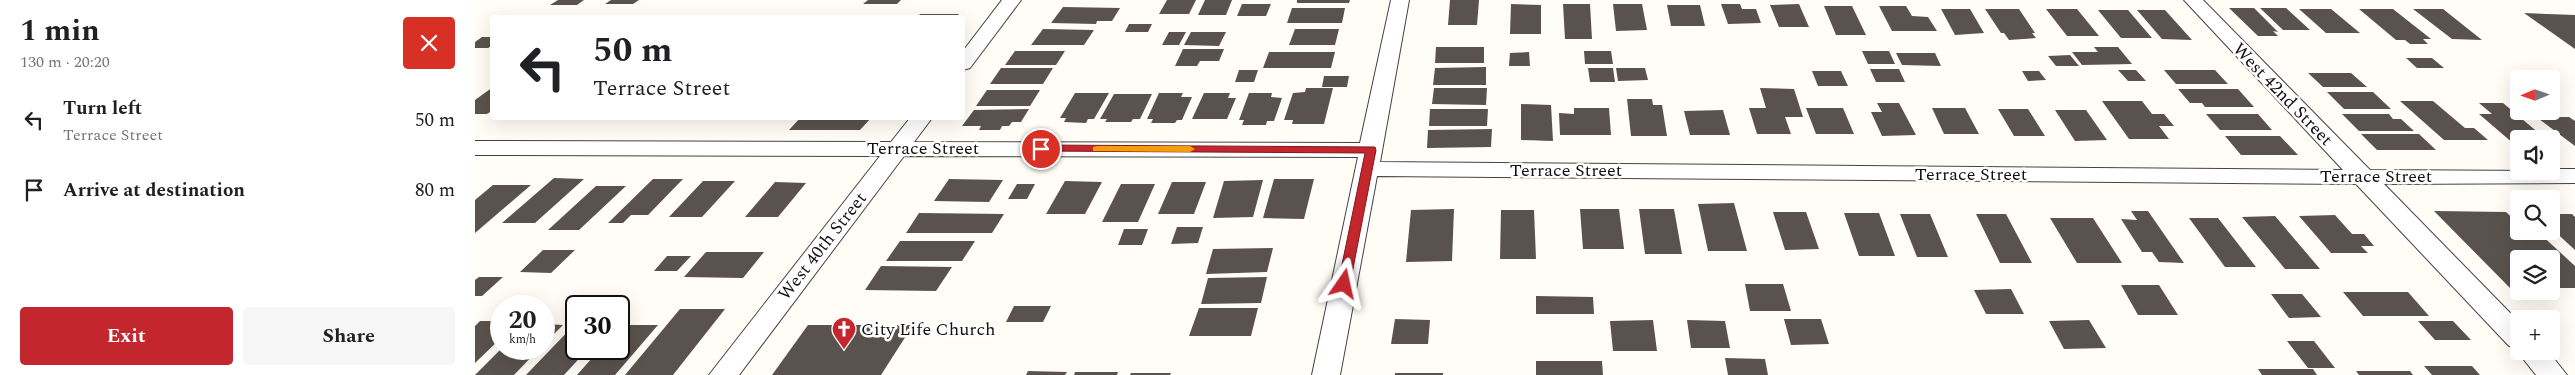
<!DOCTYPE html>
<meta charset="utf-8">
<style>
body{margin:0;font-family:Spectral,serif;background:#f6f6f6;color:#202124;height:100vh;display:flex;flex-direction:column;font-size:19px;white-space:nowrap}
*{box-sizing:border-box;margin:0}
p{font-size:16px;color:#757577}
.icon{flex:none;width:28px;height:28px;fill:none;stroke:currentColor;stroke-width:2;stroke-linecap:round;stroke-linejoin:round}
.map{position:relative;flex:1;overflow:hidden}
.details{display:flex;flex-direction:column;background:#fff;width:475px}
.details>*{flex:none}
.hud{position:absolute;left:15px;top:15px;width:475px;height:105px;border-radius:5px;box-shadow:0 5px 20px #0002;background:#fff;color:#202124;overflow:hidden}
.needle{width:32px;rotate:268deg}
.controls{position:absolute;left:2035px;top:70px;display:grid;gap:10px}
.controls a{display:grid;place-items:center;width:50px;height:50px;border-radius:5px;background:#fff;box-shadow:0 5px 20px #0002;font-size:25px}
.speed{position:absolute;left:15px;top:295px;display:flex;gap:10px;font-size:25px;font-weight:700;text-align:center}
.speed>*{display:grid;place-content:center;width:65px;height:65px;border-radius:50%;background:#fff;box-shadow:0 5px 20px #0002;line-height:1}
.speed small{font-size:12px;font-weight:400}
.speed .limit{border:2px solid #111;border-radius:8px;background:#fff;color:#111}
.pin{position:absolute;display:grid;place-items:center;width:42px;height:42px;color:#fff;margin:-21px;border:2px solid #fff;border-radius:50%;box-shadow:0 1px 5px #0007}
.me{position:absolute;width:55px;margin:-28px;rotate:11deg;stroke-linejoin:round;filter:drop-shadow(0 0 4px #0008)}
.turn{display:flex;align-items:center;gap:18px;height:105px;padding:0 20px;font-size:22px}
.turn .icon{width:65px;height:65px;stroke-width:2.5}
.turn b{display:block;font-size:35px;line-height:42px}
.round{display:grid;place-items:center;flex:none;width:52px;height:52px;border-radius:5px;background:#f6f6f6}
.headline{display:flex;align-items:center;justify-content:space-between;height:85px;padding:0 20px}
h1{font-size:30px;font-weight:700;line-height:38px}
.action{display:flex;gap:10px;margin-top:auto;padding:10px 20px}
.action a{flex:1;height:58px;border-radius:5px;background:#c4262e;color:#fff;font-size:20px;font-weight:700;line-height:58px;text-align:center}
.action a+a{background:#f6f6f6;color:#202124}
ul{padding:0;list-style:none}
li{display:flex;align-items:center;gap:15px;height:70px;padding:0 20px}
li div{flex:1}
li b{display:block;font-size:19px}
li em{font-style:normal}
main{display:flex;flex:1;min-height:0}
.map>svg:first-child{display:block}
.building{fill:#5a524d}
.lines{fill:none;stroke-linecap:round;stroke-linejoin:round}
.street-casing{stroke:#444;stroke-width:2}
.street{fill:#fff;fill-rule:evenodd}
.route{fill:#c4262e;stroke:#7f191e}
.slow{fill:#f59e0b}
.labels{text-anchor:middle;stroke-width:5;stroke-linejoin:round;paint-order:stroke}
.street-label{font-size:18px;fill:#111;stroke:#fff}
.poi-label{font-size:18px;fill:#111;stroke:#fff;text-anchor:start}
</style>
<main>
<section class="details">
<div class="headline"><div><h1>1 min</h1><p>130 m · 20:20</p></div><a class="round" style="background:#d93025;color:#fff"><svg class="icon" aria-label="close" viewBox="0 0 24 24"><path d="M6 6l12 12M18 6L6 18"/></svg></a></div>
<ul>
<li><svg class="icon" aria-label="left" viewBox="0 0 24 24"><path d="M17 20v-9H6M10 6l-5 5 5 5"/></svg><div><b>Turn left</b><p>Terrace Street</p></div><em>50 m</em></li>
<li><svg class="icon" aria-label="arrive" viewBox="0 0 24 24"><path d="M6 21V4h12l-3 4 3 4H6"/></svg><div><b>Arrive at destination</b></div><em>80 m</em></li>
</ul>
<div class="action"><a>Exit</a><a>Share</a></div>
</section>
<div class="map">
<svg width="2100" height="375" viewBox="0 0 2100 375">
<rect width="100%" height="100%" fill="#fffdf5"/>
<path class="building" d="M83,0H109L102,5H75Z
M136,0H164L158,4H130Z
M393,0H426L422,4H388Z
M692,0H721L714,14H684Z
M730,0H757L751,15H723Z
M822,0H875L874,3H822Z
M975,0H1004L1002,25H973Z
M767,4H796L791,16H762Z
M1036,4L1066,5V34H1035Z
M1088,4H1115L1117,39H1090Z
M1138,4H1167L1172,30L1141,31Z
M1246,4H1265L1267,9H1281L1286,23L1253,24Z
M1324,4L1334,27H1304L1295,5Z
M1192,5H1225L1230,26H1196Z
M1349,6H1377L1391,35H1361Z
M1404,6H1431L1437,16L1453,17L1462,31H1417Z
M588,7L645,8L637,21H622L621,24L576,23Z
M817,8H870L867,23H812Z
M1754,8H1779L1803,32L1798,31L1803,36H1783Z
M1785,8H1811L1835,30H1808Z
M1466,9H1495L1509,33L1480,35Z
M1510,9H1544L1560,33H1557L1561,38L1534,40L1529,33H1526Z
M1571,9H1602L1624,36H1592Z
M1824,9H1856L1885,33H1851Z
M1884,9H1918L1956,39H1948L1953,44H1935L1930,40H1921Z
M1938,9H1968L2007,40L1977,39Z
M1623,10H1653L1677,38H1646Z
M1662,10H1690L1717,40L1687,39Z
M2049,13L2100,15V49Z
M445,14H484L481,18H442Z
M654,24H677L673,32H650Z
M568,29L619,30L609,45H556Z
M820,29H864L860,45H814Z
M694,32H711L704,45H687Z
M716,32H751L744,46L709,45Z
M7,37H18V45L13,48H0V42Z
M961,47H1009V63H960Z
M1619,47H1643L1657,64L1607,65L1597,52H1623Z
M708,49H749L744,61H725L722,66H700Z
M540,51H590L581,65H530Z
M1109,51H1136L1138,64H1110Z
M1387,51H1414L1420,64H1393Z
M794,52H860L856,68H788Z
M1054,52L1055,66H1034L1035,53Z
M1421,53H1460L1466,66L1427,65Z
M1595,55L1604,66H1581L1573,56Z
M1931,58H1957L1969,68H1942Z
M1011,67V85H958L960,68Z
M526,68H578L568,84H515Z
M1113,68H1138L1140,82H1115Z
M1141,68H1170L1173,80L1143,81Z
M1395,69H1424L1430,82H1401Z
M764,70H783L779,82H760Z
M1643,70H1661L1671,81H1653Z
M1689,70H1740L1753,84H1701Z
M1337,71H1366L1373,86H1343Z
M1547,71H1564L1571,80L1553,81Z
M1833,73H1876L1892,87H1848Z
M849,76H874L872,87H847Z
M18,87V110L12,114H0V100Z
M831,88H858L849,124H817L818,120H809L818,93L830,92Z
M959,88H1012L1011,105L957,104Z
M1285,88L1319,89L1328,117H1310L1316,134H1282L1274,108H1291Z
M1703,89H1763L1779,107H1730L1727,103H1715Z
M512,90H565L555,106H501Z
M1852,92H1898L1916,109H1869Z
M600,93H634L619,119H613L611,123L589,122L591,118H585Z
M684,93H708L706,97H717L707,120H702L700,123H676L678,119H672Z
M729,93H755L753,98H761L752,119H717Z
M774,93H797L796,97L807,98L799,121H792L791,125H767L769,120H764Z
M639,94H677L665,119H658L656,122H630L632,119H625Z
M1152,99H1177L1178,105H1187L1192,136H1156Z
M1627,101H1667L1677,114H1689L1699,126H1684L1694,139H1654Z
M1925,101H1958L1990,128H1999L2013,140H1969Z
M1402,103H1424L1441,135L1407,136L1396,112H1407Z
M2004,103H2028L2071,139H2044V144H2039L2004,114H2017Z
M1046,104L1076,105L1078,141L1046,140Z
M1099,108H1134L1136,135H1085L1084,113L1099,114Z
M1331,108H1368L1379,134H1341Z
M1457,108H1490L1504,134H1469Z
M554,109L546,122H537L534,126H527L525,130H504L506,126H487L499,110Z
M955,109H1013L1012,126H954Z
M1523,109H1553L1570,136H1539Z
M1248,110L1255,135H1215L1209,111Z
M1580,110H1611L1632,140L1600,141Z
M2056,113H2078L2084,117H2094L2100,121V146Z
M1731,114H1783L1797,130H1745Z
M1867,114H1914L1918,119H1926L1939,131H1884Z
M273,118H306L304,120H271Z
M325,118H396L385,130H314Z
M1017,129L1016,147L952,148L953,130Z
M1886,134H1944L1961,150H1902Z
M1750,136H1805L1823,155H1766Z
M79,178L109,179L60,223H27Z
M178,179H208L173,215H156L148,223H133Z
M474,179L528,180L514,202L459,201Z
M799,179H839L829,219L788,218Z
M788,180L778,217L738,218L749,181Z
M228,181H260L227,217H194Z
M590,181L627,182L610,214H571Z
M300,182L331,183L303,217H270Z
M697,182H731L719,214H683Z
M542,184H560L552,199H533Z
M646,184H680L663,222H627Z
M18,185H56L0,233V200Z
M121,186H151L104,230H73Z
M1259,203L1272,251H1233L1223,204Z
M979,209L977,261L931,262L936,210Z
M1105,209H1144L1149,249H1108Z
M1164,209H1199L1207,254H1170Z
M1026,210H1059L1061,259H1025Z
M1656,211H1673L1709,263L1684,262L1677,252H1667L1646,219L1662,220Z
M1959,211L2031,212L2044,224V231H2062L2100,266V288H2076V259H2044V288H2035Z
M1298,212H1331L1344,249L1310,250Z
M444,213L529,214L517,233H431Z
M1369,213H1404L1420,256H1384Z
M1425,214H1455L1473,257H1442Z
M1501,214H1531L1557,263H1525Z
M2076,214H2097L2100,217V250L2076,228Z
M1860,215L1877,234H1889L1899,246H1886L1893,253H1856L1824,216Z
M1800,216L1845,269H1810L1767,217Z
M1575,218H1618L1647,263H1602Z
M1714,218H1743L1781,267H1750Z
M702,227H728L723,243L696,244Z
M649,229H673L667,245H643Z
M425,241H500L487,261H411Z
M798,248L792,272L731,274L738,249Z
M68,250H100L76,273L45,272Z
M231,252H289L268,278L209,277Z
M192,256H216L202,271H179Z
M406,266L477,267L461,291L390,290Z
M4,277H28L7,296H0V280Z
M792,277L786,303L726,304L733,278Z
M1270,284H1308L1316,311H1275Z
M1646,285H1684L1703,315H1663Z
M1536,289L1549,314H1511L1499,290Z
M1868,292H1933L1954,316H1888Z
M1796,294H1827L1846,317L1814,318Z
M1061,296L1118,297L1119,314H1061Z
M539,306H576L568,322H531Z
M724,308H783L776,336H714Z
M205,309H250L198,375H150Z
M920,319L955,320L953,344H916Z
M1309,319H1346L1354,344L1316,345Z
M1178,320L1182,351H1138L1135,321Z
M1212,320L1250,321L1255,348H1216Z
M1614,320L1631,348L1589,349L1574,321Z
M5,321H26V338L0,363V326Z
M1943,321H1978L1996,340H1960Z
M69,324L88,325L69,344Z
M100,324L101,349H113L89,375H51Z
M146,325H183L140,375H102L125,349H144V328Z
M333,325H438L406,375H297Z
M1812,341H1839L1860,368H1833Z
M26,349H64L39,375H0Z
M1250,358L1290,359L1293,375H1253Z
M1061,361H1127L1128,375H1061Z
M1949,366H1997L2005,375H1957Z
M1783,369H1838L1842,375H1787Z
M553,371L592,372L590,375H551Z
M1881,371H1935L1938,375H1884Z
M600,372H643L642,375H599Z
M656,373H696L695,375H655Z
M920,373H968V375H920Z"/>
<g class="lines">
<defs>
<path id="street" d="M527,0H546L495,68L488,70V51Z
M916,0H934L905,162L1868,170L1709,0H1728L1895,170L2076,171V169H2100V183L1909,184L2044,322V351H2073L2092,375H2061L2042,351L2043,349L2034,346L1881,184L902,176L865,375H837L883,157L429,156L264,375H234L405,156L0,155V141L416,142L435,118H457L439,142L885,143Z"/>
</defs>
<use href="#street" class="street-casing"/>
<use href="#street" class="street"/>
</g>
<path class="route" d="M566,145L900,147L901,150L875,284L869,289L863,284L890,153L563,151V146Z"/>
<path class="slow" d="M622,146H715L720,149L715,152L618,151V147Z"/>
<defs>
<symbol id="church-pin" viewBox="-11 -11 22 30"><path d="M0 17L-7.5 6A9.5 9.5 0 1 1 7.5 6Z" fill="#c4262e" stroke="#fff"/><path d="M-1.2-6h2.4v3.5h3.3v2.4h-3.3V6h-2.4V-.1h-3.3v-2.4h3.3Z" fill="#fff"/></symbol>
</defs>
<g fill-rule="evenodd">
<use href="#church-pin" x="355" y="315" width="28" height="38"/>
</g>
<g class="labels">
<g class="street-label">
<text transform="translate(1808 94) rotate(46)" y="6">West 42nd Street</text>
<text x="448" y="154">Terrace Street</text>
<text x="1091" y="176">Terrace Street</text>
<text x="1496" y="180">Terrace Street</text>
<text x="1901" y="182">Terrace Street</text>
<text transform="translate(347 246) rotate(-52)" y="6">West 40th Street</text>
</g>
<g class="poi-label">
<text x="386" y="335">City Life Church</text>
</g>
</g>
</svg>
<div class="controls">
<a><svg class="needle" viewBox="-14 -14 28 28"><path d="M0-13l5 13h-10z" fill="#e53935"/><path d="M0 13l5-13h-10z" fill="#757577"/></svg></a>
<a><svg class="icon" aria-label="sound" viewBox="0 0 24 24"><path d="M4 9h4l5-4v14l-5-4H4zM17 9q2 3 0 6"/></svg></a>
<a><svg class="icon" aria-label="search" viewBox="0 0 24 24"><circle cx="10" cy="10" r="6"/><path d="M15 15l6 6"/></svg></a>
<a><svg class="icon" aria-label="layers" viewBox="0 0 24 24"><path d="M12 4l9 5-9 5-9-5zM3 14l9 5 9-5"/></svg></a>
<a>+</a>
</div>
<div class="speed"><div>20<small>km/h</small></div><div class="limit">30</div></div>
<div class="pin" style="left:566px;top:149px;background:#d93025"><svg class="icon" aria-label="arrive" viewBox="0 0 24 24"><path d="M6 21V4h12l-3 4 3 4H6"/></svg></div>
<svg class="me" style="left:869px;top:284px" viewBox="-20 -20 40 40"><path d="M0-17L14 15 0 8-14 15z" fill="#c4262e" stroke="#fff" stroke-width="4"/></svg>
<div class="hud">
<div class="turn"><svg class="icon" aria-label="left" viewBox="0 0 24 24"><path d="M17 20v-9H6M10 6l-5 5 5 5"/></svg><div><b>50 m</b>Terrace Street</div></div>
</div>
</div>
</main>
